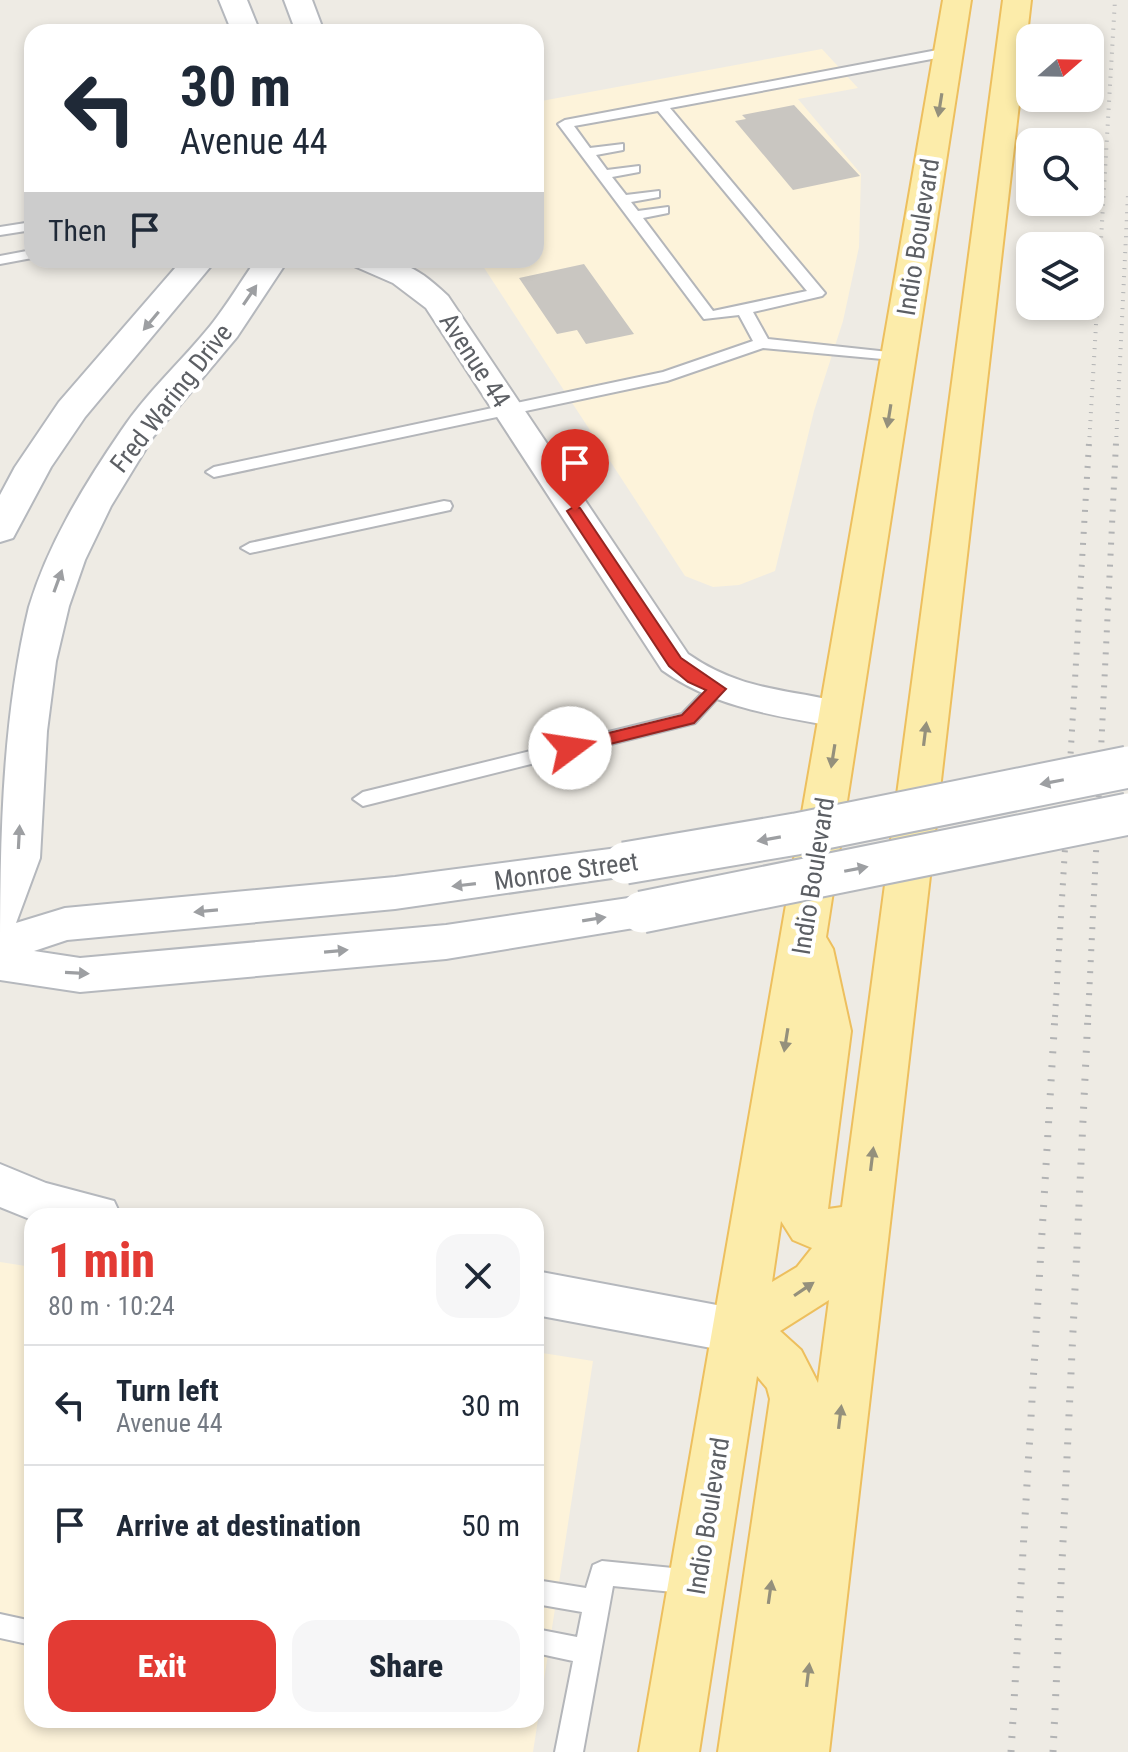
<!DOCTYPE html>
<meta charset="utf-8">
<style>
body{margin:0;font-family:"Roboto Condensed",sans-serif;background:#f6f6f7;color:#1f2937;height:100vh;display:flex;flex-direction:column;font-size:30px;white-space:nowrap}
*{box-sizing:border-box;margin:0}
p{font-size:26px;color:#747a83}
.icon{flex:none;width:44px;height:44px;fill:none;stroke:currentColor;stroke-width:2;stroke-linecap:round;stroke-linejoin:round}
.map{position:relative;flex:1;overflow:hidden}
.panel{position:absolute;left:24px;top:1208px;width:520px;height:520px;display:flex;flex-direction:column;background:#fff;border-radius:24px;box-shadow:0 4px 12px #0003}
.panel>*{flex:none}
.banner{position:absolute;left:24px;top:24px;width:520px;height:244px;border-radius:24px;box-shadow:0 4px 12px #0003;background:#fff;color:#1f2937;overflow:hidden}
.needle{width:52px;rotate:70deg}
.tools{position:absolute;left:1016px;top:24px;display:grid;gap:16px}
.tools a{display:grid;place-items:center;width:88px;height:88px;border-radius:16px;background:#fff;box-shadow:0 4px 12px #0003;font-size:40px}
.pin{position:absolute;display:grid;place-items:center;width:68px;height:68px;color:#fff;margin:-82px -34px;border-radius:50% 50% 50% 0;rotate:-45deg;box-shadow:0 0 8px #0007}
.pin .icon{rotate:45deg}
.me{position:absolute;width:88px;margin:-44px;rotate:76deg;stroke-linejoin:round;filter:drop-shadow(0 0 6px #0008)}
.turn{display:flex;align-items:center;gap:28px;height:168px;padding:0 24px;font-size:36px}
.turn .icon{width:104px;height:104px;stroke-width:2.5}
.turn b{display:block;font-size:56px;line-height:68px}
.then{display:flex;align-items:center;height:76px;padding:0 24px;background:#0003;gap:16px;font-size:30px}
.round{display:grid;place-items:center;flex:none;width:84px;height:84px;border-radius:24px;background:#f6f6f7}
.summary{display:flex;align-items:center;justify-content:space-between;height:136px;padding:0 24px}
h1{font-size:48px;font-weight:800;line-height:60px;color:#e33b34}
.primary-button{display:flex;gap:16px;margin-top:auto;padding:16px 24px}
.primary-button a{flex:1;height:92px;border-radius:24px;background:#e33b34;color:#fff;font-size:32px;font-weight:800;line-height:92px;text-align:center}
.primary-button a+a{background:#f6f6f7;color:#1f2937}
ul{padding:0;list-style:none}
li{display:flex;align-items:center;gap:24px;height:120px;padding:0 24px;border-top:2px solid #e0e1e3}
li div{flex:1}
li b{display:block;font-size:30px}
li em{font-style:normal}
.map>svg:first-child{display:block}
.commercial{fill:#fdf3da}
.building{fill:#c9c6c1}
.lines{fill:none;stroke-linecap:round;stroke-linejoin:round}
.lane-casing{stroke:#b4b6ba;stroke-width:4}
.street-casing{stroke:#b4b6ba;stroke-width:4}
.secondary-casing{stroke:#b5b8bd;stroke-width:4}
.primary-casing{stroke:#edbf5e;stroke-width:4}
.lane{fill:#fff;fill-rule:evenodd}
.street{fill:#fff;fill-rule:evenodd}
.secondary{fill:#fff;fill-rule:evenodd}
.primary{fill:#fcecaa;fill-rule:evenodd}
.rail-far2{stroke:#b2b3b4;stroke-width:4;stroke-dasharray:1 7;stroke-linecap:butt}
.rail-far1{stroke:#b2b3b4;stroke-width:6;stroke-dasharray:2 9;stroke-linecap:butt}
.rail{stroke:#b2b3b4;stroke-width:7;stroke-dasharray:2 12;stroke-linecap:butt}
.secondary-bridge-casing{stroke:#b5b8bd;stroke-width:45;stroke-linecap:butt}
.secondary-bridge{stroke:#fff;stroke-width:41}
.oneway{fill:#94907c}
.oneway2{fill:#9d9fa2}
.route{fill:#e33b34;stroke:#942622;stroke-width:2}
.labels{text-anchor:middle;stroke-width:8;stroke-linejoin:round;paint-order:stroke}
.street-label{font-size:26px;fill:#5c5f64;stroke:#fff}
</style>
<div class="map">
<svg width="1128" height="1752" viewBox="0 0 1128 1752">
<rect width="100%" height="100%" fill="#eeebe4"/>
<path class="commercial" d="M822,49L858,88L798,99L861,174L859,247L843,321L814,411L775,571L739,585L713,587L685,576L479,260H536V102Z
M0,1262L32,1267V1720H536V1352L593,1361L533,1752H0Z"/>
<path class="building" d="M794,105L860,176L793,190L735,121L746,119L742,115Z
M584,264L634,334L586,344L577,330L557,334L519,278Z"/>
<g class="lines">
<defs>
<path id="lane" d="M948,48L955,52L953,55L670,108L825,293L822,296L753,312L768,339L898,353L906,358L904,361L763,348L667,381L214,477L206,472L214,467L663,372L753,341L739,315L704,319L558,124L565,120ZM658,111L807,291L713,311L643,218L668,213V207L638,211L631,202L659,197V191L626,195L612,177L639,172V166L607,170L596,155L623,150V144L590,148L574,126Z
M32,222V230L0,235V227Z
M32,250V258L0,264V256Z
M444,501L450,502L452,506L450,510L250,553L241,548L250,543Z
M717,683L726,689L695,723L363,806L353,799L363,792L682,714L710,685Z
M602,1561L693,1570L702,1574L706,1582L702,1590L693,1594L613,1586L583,1752H555L573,1661L536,1653V1629L577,1637L582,1612L536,1604V1580L586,1588L593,1565Z
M0,1614L32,1621V1645L0,1638Z"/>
<path id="street" d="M350,260C399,260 411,261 448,296L688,654C744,693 790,688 852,705L858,714L852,723L839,727C777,716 715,708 662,670L426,308L393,283L354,266Z"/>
<path id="secondary" d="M219,0H247L260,32H232Z
M284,0H312L324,32H296Z
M182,260H216L85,417L51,467L13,538L0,542V495L15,467L59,402Z
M256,260H288L237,337L153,437L111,506L85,560L69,606L56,661L47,731L40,858L16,923L65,908L395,877L625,847L640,852L647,863L640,874L395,909L67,940L34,951L80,958L446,925L642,896L658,900L664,912L658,924L446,959L80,992L0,980C0,856 0,728 29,607C48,544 84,485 121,431C146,393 182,361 211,325C227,305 241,281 256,260Z
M0,1164L46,1183L114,1201L121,1216H32V1220L0,1207Z
M536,1271L738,1309L756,1315L764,1331L756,1347L738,1353L536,1315Z"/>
<path id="primary" d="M943,0H971L826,937L833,949L851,1031L828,1209L842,1207L1003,0H1031L829,1752H718L770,1399L767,1388L757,1376L699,1752H639ZM781,1221L793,1240L812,1248L797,1267L772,1282ZM829,1300L818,1383L801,1350L780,1331Z"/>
</defs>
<use href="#lane" class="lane-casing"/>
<use href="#street" class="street-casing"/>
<use href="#secondary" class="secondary-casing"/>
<use href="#primary" class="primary-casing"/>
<use href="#lane" class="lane"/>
<use href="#street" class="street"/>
<use href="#secondary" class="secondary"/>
<use href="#primary" class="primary"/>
<path class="rail-far2" d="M1089,445L1115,0
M1116,445L1128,194"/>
<path class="rail-far1" d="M1055,1017L1089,443
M1088,1017L1116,443"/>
<path class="rail" d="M1011,1752L1055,1015
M1053,1752L1088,1015"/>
<defs>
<path id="secondary-bridge" d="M625,863L796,834L1128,767
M642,912L1128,814"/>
</defs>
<use href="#secondary-bridge" class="secondary-bridge-casing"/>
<use href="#secondary-bridge" class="secondary-bridge"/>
</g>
<defs><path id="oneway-solid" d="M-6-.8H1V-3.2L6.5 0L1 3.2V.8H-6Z" transform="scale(2)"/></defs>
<g class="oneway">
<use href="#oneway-solid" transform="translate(940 105) rotate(99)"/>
<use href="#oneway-solid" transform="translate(889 416) rotate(99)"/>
<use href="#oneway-solid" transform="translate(925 734) rotate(-83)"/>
<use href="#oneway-solid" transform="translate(833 756) rotate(99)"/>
<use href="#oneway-solid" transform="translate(786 1040) rotate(99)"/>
<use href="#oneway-solid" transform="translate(872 1159) rotate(-83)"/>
<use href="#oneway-solid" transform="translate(804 1289) rotate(-34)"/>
<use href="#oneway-solid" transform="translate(840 1417) rotate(-83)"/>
<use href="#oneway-solid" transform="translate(770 1592) rotate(-82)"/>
<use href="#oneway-solid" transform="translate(808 1675) rotate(-83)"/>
</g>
<g class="oneway2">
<use href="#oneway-solid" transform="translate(250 295) rotate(-56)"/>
<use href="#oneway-solid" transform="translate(151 321) rotate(130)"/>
<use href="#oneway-solid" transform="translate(58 581) rotate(-70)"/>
<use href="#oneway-solid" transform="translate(1052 782) rotate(169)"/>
<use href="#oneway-solid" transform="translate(19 837) rotate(-87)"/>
<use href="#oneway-solid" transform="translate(769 839) rotate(170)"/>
<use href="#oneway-solid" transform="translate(856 869) rotate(-11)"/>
<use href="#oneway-solid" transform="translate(464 885) rotate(173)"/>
<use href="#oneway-solid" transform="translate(206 911) rotate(175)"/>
<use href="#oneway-solid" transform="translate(594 919) rotate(-9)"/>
<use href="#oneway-solid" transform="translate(336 951) rotate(-5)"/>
<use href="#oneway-solid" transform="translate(77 973) rotate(3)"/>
</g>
<path class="route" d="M575,506L580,508L681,658L726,689L694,723L570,754L561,748L564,744L682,715L706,690L688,682L669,666L567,511Z"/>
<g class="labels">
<g class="street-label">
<text transform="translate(918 237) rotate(-81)" y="9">Indio Boulevard</text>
<text transform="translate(475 360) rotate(57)" y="9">Avenue 44</text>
<text transform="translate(171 398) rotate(-52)" y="9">Fred Waring Drive</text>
<text transform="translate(566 871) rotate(-8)" y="9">Monroe Street</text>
<text transform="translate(813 876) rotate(-81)" y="9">Indio Boulevard</text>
<text transform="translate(708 1516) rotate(-81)" y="9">Indio Boulevard</text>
</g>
</g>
</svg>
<div class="tools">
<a><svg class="needle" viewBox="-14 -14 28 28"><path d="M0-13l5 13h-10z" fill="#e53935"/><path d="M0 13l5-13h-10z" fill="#747a83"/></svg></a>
<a><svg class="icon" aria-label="search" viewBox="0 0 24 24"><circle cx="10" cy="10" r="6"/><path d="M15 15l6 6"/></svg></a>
<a><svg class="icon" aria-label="layers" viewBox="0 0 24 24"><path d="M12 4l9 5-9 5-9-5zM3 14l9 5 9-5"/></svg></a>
</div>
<div class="pin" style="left:575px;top:511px;background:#d93025"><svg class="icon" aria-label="arrive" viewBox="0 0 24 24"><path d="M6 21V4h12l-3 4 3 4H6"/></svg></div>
<svg class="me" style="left:570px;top:748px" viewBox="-20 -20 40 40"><circle r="19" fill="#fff"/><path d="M0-13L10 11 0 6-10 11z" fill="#e33b34"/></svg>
<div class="banner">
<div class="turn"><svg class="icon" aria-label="left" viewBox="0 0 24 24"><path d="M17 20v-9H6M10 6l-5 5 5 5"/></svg><div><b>30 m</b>Avenue 44</div></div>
<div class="then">Then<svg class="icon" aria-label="arrive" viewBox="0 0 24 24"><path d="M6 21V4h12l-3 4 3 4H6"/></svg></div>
</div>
<section class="panel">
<div class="summary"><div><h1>1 min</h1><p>80 m · 10:24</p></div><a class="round"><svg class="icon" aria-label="close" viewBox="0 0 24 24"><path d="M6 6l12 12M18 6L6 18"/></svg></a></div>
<ul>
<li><svg class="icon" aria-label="left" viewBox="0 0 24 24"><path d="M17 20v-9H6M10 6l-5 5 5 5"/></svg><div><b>Turn left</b><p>Avenue 44</p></div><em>30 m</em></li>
<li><svg class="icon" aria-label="arrive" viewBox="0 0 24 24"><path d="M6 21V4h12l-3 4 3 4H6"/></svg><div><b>Arrive at destination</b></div><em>50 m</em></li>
</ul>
<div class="primary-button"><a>Exit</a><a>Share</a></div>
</section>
</div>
